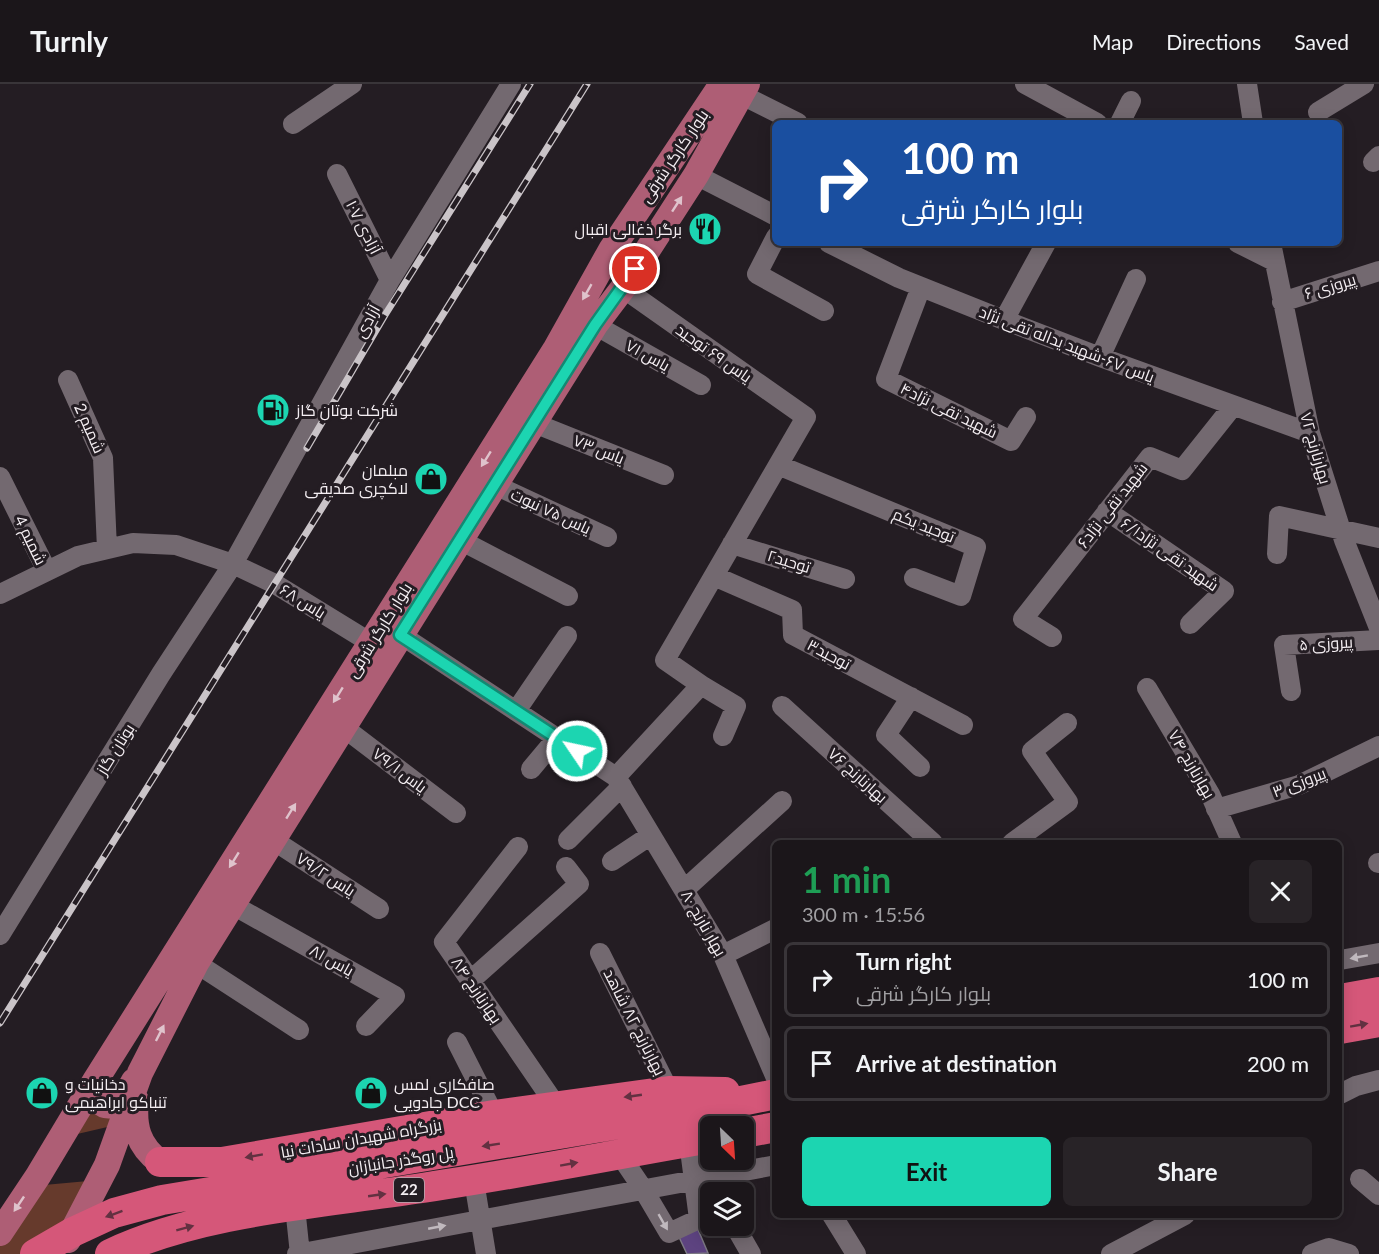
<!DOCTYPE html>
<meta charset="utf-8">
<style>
body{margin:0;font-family:Lato,Cairo,sans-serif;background:#282327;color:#f1f3f6;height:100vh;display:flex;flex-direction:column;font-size:22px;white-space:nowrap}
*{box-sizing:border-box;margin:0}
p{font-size:20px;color:#a09fa2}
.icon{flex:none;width:33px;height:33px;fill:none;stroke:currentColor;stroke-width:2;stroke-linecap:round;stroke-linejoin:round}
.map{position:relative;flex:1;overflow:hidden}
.details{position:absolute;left:772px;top:756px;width:570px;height:378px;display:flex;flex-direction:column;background:#1b161a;border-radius:9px;box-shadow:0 3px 15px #0003,0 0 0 2px #393539}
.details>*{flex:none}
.banner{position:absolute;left:772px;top:36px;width:570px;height:126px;border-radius:9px;box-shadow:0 3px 15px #0003,0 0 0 2px #393539;background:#1a4fa0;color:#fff;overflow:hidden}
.needle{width:39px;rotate:155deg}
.tools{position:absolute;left:700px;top:1032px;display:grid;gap:12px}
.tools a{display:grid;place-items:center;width:54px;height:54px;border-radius:9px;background:#1b161a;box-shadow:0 3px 15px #0003,0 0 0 2px #393539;font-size:30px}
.pin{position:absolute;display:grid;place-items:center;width:51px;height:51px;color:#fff;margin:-26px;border:3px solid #fff;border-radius:50%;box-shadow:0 2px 6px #0007}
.me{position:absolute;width:66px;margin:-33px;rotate:304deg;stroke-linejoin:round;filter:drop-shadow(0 0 4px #0008)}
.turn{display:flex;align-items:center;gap:21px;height:126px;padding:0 30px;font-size:27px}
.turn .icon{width:78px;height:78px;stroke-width:2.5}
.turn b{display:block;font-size:42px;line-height:51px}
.round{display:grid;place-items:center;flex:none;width:63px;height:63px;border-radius:9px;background:#282327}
.headline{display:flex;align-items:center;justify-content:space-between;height:102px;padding:0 30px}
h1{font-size:36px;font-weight:700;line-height:45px;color:#1e9e55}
.action{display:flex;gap:12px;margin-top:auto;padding:12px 30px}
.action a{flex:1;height:69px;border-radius:9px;background:#1cd5b1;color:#111;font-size:24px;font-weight:700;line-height:69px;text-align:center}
.action a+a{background:#282327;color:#f1f3f6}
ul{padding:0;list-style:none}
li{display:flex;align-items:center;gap:18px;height:75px;margin:0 12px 9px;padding:0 18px;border:3px solid #393539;border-radius:9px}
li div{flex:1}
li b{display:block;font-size:22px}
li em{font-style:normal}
header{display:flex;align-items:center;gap:36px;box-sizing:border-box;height:84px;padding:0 30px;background:#1b161a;border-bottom:2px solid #393539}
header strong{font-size:28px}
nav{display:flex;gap:33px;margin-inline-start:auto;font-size:21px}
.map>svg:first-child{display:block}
.green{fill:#663a2c}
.building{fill:#5d4380;stroke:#7c7983;stroke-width:1.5}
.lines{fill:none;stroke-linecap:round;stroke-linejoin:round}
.minor{stroke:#736970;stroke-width:20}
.major{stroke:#ae5e75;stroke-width:26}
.highway{stroke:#d55779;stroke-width:30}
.rail-casing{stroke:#cac4c8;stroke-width:7}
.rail{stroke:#241d23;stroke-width:4.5;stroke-dasharray:14;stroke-linecap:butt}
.oneway{fill:#dfc3cc}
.oneway2{fill:#c0b9be}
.oneway3{fill:#623141}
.route-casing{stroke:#128a73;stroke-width:15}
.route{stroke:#1cd5b1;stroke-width:10}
.labels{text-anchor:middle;stroke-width:6;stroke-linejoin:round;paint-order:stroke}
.shield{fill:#241d23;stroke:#b6afb4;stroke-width:1.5}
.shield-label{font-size:15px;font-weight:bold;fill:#f4eef2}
.street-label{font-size:16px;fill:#f4eef2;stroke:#241d23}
.poi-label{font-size:16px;fill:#f4eef2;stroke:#241d23;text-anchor:start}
</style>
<header>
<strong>Turnly</strong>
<nav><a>Map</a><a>Directions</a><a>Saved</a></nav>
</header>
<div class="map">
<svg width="1379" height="1170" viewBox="0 0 1379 1170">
<rect width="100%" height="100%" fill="#241d23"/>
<path class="green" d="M93,1019L104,1026L116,1041L73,1051Z
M88,1097L50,1170H0V1160L44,1101Z"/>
<path class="building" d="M697,1143L708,1169L687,1170L678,1151Z"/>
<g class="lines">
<path class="minor" d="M1025,0L1097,39
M1247,0L1253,39
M740,10L798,39
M1318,28L1364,0
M1120,39L1131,17
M293,40L352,0
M1373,78L1379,72
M337,90L390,196
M696,91L776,132
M776,153L757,190L824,227
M829,159L899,194L1004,236L1100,273L1310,349
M1238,159L1274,177
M1271,159L1310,349L1344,456L1379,544
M921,203L886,295L1011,357L1026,333
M1282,218L1379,187
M1004,236L1046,159
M595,241L701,301
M1100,273L1136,195
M68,296L103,374L107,465
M534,339L664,391
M778,381L976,463L961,512L914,494
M0,393L47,487
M495,401L607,453
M1107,427L1224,507L1190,540
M460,456L568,512
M732,460L845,495
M1277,470L1279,432L1379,454
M714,492L792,526L793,551L963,641
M0,510L78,472L133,459L176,461L233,480L275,500L371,559
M401,551L616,693L723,871L776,994
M1052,553L1023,535L1150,373L1182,386L1233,322
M701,601L736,622L723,652
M1147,604L1210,710L1232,759
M1291,607L1284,561L1379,556
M911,613L886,651L920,683
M782,622L933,759
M516,627L567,552
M343,643L456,729
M531,685L557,654
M616,693L701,601L665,576L806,333L623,204
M1216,725L1299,701L1379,662
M273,756L379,825
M568,756L622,702
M1012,759L1068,718L1032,667L1067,639
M518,763L444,858L557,1023
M612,777L651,751
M1378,779H1379
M684,806L782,717
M233,821L395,912L366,942
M0,851L161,590L233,480L390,196L511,0
M600,869L669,1007
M723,871L775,845
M1340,876L1379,869
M196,879L299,946
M470,897L579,800L566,783
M457,958L494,1031
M1340,1010L1356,1002L1379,996
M620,1071L643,1105L669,1149L699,1135L689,1058
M1360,1095L1379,1111
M474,1097L486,1170
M295,1123L300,1170
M832,1131L856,1170
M735,1142L751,1170
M297,1170L776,1081
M1111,1170L1185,1131
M1312,1170L1329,1164L1349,1170"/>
<path class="major" d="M95,997C94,1013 102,1030 120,1017C126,1012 130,1004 134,997
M136,1016C133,1042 138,1062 160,1078
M0,1149L38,1092L95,997L555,266L611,166L722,0
M68,1156L107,1081L140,989L196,879L595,241L623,204L696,91L747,0"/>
<path class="highway" d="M1340,915L1379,908
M1340,945L1379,938
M744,1049L776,1043
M160,1078H222L494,1031L669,1007L725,1008
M35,1170L73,1148L114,1129L162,1116L667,1032L776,1010
M110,1170C201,1127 316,1120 415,1105C514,1091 612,1071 711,1054"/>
<defs>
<path id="rail" d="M307,364L385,231L530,0
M0,939L587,0"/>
</defs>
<use href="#rail" class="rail-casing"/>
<use href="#rail" class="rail"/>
</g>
<defs><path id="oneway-solid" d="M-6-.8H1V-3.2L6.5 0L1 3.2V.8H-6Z" transform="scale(1.5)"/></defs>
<g class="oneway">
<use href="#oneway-solid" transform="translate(677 120) rotate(-57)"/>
<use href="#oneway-solid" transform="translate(587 208) rotate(120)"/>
<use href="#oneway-solid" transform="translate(486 375) rotate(122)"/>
<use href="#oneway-solid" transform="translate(338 611) rotate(122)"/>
<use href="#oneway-solid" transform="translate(291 727) rotate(-58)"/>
<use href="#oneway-solid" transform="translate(234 776) rotate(122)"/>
<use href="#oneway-solid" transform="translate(160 949) rotate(-63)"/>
<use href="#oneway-solid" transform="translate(19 1120) rotate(124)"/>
</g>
<g class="oneway2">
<use href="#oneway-solid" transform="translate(1359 873) rotate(170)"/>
<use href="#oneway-solid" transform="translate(663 1138) rotate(60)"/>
<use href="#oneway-solid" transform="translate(437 1143) rotate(-11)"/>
</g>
<g class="oneway3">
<use href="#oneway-solid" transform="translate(1359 941) rotate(-10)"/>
<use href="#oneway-solid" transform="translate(633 1012) rotate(172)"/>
<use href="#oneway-solid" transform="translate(491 1061) rotate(171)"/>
<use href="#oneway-solid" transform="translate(254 1072) rotate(170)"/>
<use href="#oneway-solid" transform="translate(569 1080) rotate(-10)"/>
<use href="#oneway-solid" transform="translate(377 1111) rotate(-8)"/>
<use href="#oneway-solid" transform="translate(114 1130) rotate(160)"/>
<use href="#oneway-solid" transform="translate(185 1144) rotate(-15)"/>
</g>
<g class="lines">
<defs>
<path id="route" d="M577,667L400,551L595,241L635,185"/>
</defs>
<use href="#route" class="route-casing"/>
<use href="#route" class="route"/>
</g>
<defs>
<symbol id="restaurant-disc" viewBox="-11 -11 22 22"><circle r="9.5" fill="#1cd5b1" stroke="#241d23"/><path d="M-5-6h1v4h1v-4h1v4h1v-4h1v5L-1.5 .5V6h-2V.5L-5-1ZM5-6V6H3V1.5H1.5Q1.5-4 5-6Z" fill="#111"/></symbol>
<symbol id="fuel-disc" viewBox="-11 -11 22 22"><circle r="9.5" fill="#1cd5b1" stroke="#241d23"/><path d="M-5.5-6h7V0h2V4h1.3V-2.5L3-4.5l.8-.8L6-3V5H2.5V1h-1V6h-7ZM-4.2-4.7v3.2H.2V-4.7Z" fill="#111"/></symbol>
<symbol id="shop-disc" viewBox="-11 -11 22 22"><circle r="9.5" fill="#1cd5b1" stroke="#241d23"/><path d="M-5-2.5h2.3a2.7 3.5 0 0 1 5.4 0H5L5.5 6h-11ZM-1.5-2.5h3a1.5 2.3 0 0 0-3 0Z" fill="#111"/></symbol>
</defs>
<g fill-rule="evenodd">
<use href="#restaurant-disc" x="686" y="126" width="38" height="38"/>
<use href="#fuel-disc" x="254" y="307" width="38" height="38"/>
<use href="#shop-disc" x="412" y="376" width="38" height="38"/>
<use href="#shop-disc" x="23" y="990" width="38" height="38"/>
<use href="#shop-disc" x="352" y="990" width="38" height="38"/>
</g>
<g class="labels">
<rect class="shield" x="394" y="1094" width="30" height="24" rx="4.5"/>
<g class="shield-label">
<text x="409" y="1111">22</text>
</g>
<g class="street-label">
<text transform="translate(674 72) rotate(-56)" y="6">بلوار کارگر شرقی</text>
<text transform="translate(364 143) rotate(63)" y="6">آزادی ۱۰۷</text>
<text transform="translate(1330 202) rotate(-17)" y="6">پیروزی ۶</text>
<text transform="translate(367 237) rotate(-61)" y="6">آزادی</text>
<text transform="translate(1067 260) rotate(21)" y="6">یاس ۶۷-شهید یداله تقی نژاد</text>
<text transform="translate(714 269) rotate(35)" y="6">یاس ۶۹ توحید</text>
<text transform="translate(648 271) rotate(29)" y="6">یاس ۷۱</text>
<text transform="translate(949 326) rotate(26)" y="6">شهید تقی نژاد۴</text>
<text transform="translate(90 344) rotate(66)" y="6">شمیم 2</text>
<text transform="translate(1316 364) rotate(74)" y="6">بهارنارنج ۷۲</text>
<text transform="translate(599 365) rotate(22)" y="6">یاس ۷۳</text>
<text transform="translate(1112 421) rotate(-52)" y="6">شهید تقی نژاد۶</text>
<text transform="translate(551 427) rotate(25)" y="6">یاس ۷۵ نبوت</text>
<text transform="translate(924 441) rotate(22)" y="6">توحید یکم</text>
<text transform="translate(31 456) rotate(64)" y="6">شمیم 4</text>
<text transform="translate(1170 470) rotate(35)" y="6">شهید تقی نژاد۶/۱</text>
<text transform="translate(789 477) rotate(17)" y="6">توحید۲</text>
<text transform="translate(303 517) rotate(32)" y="6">یاس ۶۸</text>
<text transform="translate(379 546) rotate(-58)" y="6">بلوار کارگر شرقی</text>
<text transform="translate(1326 559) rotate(-3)" y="6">پیروزی ۵</text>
<text transform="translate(829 570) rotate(28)" y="6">توحید۳</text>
<text transform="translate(115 665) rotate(-58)" y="6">بوتان گاز</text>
<text transform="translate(1192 680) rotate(60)" y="6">بهارنارنج ۷۴</text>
<text transform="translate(400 686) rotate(37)" y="6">یاس ۷۹/۱</text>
<text transform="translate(858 691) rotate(42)" y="6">بهارنارنج ۷۶</text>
<text transform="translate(1299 698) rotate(-21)" y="6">پیروزی ۳</text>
<text transform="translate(326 790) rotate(33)" y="6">یاس ۷۹/۲</text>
<text transform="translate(704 839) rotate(60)" y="6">بهار نارنج ۸۰</text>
<text transform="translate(332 876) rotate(29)" y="6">یاس ۸۱</text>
<text transform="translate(477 906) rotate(56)" y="6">بهارنارنج ۸۴</text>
<text transform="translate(635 938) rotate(63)" y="6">بهارنارنج ۸۲ شاهد</text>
<text transform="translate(361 1054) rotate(-10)" y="6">بزرگراه شهیدان سادات نیا</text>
<text transform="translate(401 1076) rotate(-9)" y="6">پل روگذر جانبازان</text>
</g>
<g class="poi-label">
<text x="682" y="151" text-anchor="end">برگر ذغالی اقبال</text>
<text x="296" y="332">شرکت بوتان گاز</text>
<text x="408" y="392" text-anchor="end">مبلمان<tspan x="408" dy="18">لاکچری صدیقی</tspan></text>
<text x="65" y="1006">دخانیات و<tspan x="65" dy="18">تنباکو ابراهیمی</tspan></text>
<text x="394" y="1006">صافکاری لمس<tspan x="394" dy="18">جادویی DCC</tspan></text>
</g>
</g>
</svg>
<div class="tools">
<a><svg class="needle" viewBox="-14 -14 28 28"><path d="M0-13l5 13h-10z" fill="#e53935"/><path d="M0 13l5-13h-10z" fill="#a09fa2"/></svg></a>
<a><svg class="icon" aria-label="layers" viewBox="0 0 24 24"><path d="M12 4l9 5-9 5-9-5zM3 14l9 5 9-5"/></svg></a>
</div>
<div class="pin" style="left:635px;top:185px;background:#d93025"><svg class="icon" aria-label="arrive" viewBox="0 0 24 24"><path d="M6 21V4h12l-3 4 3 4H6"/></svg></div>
<svg class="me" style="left:577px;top:667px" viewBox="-20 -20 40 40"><circle r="17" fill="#1cd5b1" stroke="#fff" stroke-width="3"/><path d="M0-11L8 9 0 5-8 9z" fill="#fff"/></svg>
<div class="banner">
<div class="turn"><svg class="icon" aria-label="right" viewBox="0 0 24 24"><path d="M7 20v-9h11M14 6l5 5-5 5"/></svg><div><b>100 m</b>بلوار کارگر شرقی</div></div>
</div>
<section class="details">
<div class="headline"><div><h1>1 min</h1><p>300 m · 15:56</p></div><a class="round"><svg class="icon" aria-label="close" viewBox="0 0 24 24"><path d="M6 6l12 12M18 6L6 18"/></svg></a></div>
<ul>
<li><svg class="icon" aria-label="right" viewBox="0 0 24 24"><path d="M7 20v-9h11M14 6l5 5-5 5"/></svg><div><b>Turn right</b><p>بلوار کارگر شرقی</p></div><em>100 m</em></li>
<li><svg class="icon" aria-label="arrive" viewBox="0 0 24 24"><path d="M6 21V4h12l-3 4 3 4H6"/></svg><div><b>Arrive at destination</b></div><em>200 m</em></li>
</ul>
<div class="action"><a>Exit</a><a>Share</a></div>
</section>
</div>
